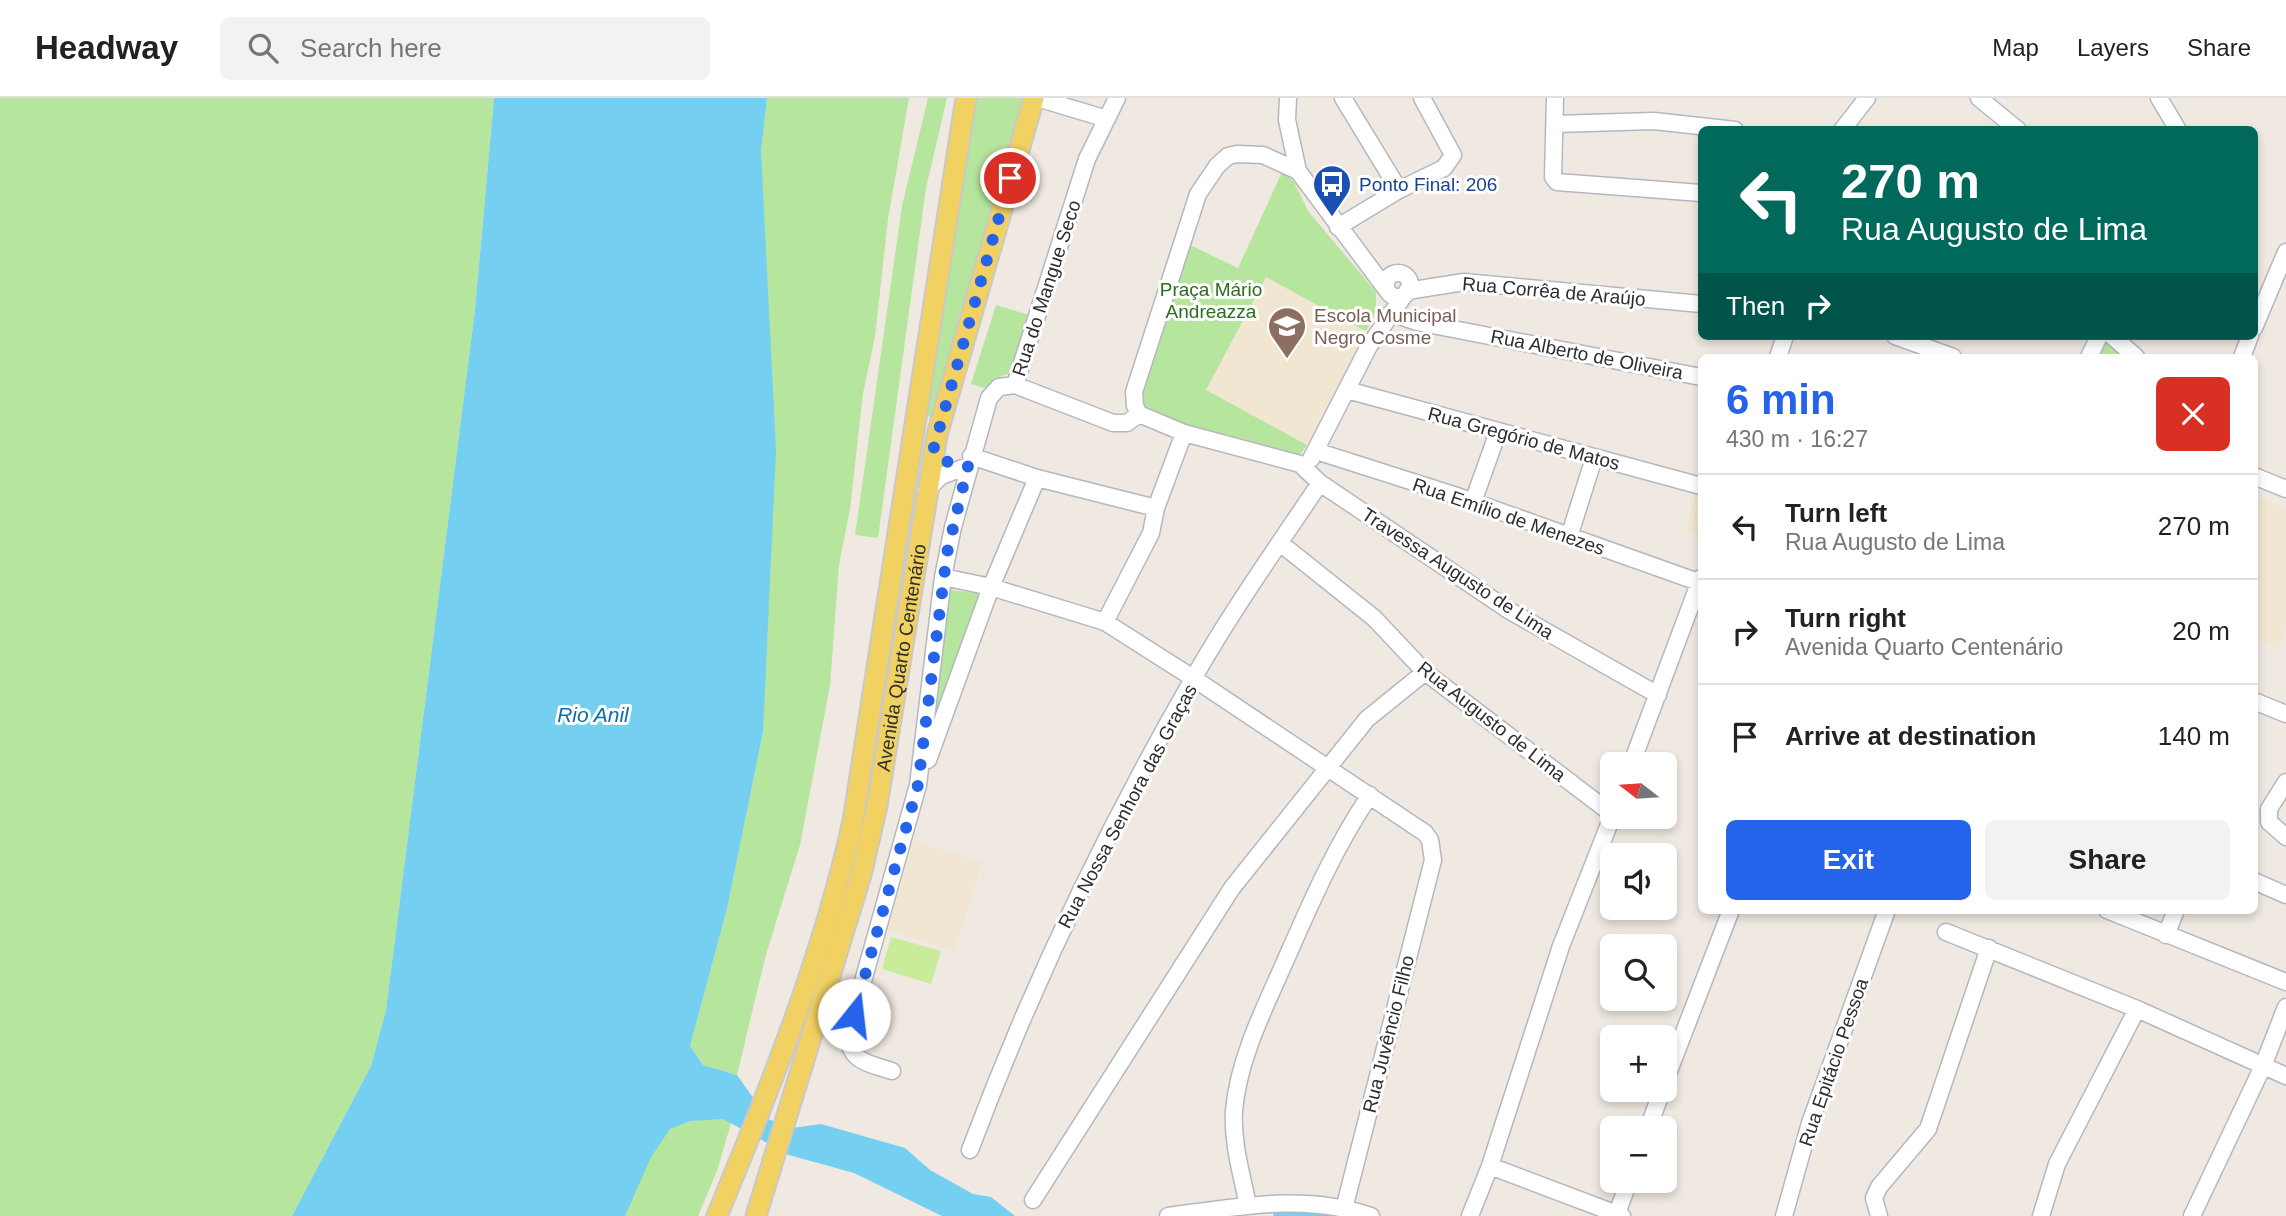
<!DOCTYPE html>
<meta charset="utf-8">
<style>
body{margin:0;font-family:Arial,sans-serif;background:#f2f2f2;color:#222;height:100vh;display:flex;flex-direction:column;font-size:26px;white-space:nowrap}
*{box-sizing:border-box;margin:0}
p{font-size:23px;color:#767676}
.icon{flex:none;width:38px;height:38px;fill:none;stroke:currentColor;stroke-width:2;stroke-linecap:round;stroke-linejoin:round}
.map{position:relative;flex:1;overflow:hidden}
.side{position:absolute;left:1698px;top:256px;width:560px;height:560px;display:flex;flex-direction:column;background:#fff;border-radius:10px;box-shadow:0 4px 10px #0003}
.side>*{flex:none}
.guide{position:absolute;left:1698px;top:28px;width:560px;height:214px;border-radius:10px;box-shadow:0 4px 10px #0003;background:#00695c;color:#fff;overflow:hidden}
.needle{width:46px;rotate:287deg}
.buttons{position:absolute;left:1600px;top:654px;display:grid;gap:14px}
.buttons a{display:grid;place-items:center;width:77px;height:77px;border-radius:10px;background:#fff;box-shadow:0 4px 10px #0003;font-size:35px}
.pin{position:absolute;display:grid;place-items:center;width:60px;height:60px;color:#fff;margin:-30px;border:4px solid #fff;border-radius:50%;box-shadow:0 2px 7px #0007}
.me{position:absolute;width:77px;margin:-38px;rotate:16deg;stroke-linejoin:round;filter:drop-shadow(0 0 5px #0008)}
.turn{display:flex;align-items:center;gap:24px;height:147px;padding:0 28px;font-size:32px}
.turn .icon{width:91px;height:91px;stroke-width:2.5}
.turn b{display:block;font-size:49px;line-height:60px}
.then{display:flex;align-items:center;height:66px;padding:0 28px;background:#0003;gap:14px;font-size:26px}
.round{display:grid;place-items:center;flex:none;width:74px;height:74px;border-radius:10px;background:#f2f2f2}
.headline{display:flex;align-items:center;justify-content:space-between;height:119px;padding:0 28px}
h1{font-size:42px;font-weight:700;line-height:52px;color:#2563eb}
.primary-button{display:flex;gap:14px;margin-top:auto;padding:14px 28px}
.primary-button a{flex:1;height:80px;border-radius:10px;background:#2563eb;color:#fff;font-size:28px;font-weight:700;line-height:80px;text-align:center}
.primary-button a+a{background:#f2f2f2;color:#222}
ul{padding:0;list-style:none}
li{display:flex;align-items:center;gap:21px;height:105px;padding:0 28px;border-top:2px solid #e0e0e0}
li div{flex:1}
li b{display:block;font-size:26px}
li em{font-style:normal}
header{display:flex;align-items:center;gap:42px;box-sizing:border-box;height:98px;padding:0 35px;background:#fff;border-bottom:2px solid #e0e0e0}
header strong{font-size:33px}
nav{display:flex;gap:38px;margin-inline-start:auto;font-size:24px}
.search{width:490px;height:63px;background:#f2f2f2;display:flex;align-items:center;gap:18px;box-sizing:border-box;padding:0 24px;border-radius:10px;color:#767676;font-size:26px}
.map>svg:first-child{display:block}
.education{fill:#f0e6d1}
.green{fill:#b6e59e}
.pitch{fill:#c9ec9a}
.water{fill:#75cff0}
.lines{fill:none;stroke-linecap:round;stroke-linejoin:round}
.canal{stroke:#75cff0;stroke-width:14}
.minor-casing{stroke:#b4b7c1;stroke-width:19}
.major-casing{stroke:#c9c9c9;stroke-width:23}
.minor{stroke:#fff;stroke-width:16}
.major{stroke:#f2d163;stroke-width:19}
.route{stroke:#2563eb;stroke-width:12;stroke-dasharray:0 21.6}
.labels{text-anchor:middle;stroke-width:6;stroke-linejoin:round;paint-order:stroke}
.transit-label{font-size:19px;fill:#164399;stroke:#fff;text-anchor:start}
.street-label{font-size:19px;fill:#2e2e2e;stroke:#fff}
.park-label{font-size:19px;fill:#2c6e1b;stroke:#fff}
.education-label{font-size:19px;fill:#785e54;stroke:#fff;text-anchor:start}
.water-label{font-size:21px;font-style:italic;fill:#0d6fa3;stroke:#fff}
</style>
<header>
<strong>Headway</strong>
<div class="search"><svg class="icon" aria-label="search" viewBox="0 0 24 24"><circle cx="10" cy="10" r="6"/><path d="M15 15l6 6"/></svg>Search here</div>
<nav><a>Map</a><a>Layers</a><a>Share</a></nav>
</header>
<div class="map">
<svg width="2286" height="1118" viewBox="0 0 2286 1118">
<rect width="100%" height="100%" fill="#efe9e1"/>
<path class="education" d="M1266,179L1367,232L1307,347L1206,292Z
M1696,396L1701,397V437L1685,431Z
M2254,398L2286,411V528L2277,550L2254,541Z
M913,743L982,764L955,854L888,832Z"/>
<path class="green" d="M0,0H494L475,212L386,912L371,968L292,1118H0Z
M767,0H909L888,121L875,239L863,295L850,411L839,467L830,587L800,747L765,860L737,977L703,967L690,948L727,811L763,634L761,54Z
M928,0H947L926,90L878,440L855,437L902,108Z
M976,0H1022V9L932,321L925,315Z
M1283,72L1294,84L1308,113L1376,194V214L1367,232H1363L1266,179L1206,292L1307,347L1300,357L1293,359L1244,341L1205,334L1148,314L1142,301L1188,146L1238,170Z
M996,207L1029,217L1010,275L997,280L988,291L971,286Z
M2104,239L2130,259H2096Z
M951,492L982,496L930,634L948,494Z
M723,1021L731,1025L717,1073L698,1118H625C635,1094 650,1047 670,1031C684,1020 706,1022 723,1021Z"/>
<path class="pitch" d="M891,839L941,853L931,886L882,871Z"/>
<path class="water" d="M494,0H767L761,54L776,352L763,634L727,811L690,948L703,967L737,977L768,1021L792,1030L821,1026L905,1050L930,1072L973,1096L991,1099L1015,1118H942L854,1075L789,1057L723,1021L690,1023L670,1031L651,1059L625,1118H292L371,968L386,912L475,212Z"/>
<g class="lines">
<path class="canal" d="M1280,1118H1323"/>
<defs>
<path id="minor" d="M1037,0L1107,21
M1288,0L1287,22L1298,73
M1343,0L1399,92
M1555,0L1553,79L1557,84L1701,95
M1979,0L2018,32
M2159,0L2178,32
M1555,26L1654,23L1735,32
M1842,32L1867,0
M1338,129L1399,92L1444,70L1453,57L1422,0
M1386 187a12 12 0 1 1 24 0a12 12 0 1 1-24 0Z
M1407,193L1464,184L1701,206
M1391,215L1417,224L1701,279
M2254,230L2286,154
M1895,238L1953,259
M2112,238L2136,259
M1778,259L1785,238
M2089,259L2099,238
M2242,259L2250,238
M1015,287L1087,61L1117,0
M1347,292L1701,388
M1139,316L1184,335L1300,366L1320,385L1510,513L1658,597
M1139,316L1135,308L1134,294L1198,96L1217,68L1228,58L1237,56L1263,57L1298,73L1386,191
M1316,353L1454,397L1701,485
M971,358L1037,380L1156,410
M1311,361L1369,248L1405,196
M2254,378L2286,391
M926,393L941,378L968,368
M1473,404L1498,334
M1569,439L1594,360
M1280,445L1374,520L1425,574L1612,716
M943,479L991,489L1105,524L1193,580L1425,735L1430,742L1433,762L1344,1111
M1105,524L1151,435L1156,410L1184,335
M2254,603L2286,616
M928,662L991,489L1037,380
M1631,667L1701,480
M2269,711V724L2286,739
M2269,711L2286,684
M2254,783L2286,797
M2107,812L2286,884
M1946,834L2137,911L2286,978
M2166,837L2176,812
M892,973C870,966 849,964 848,937L918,687L943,479L953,429L989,300L999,289L1015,287L1113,325H1127L1139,316
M1664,986L1731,812
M1648,1031L1662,992
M970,1052C1031,889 1106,732 1193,581C1231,514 1277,449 1320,385
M1490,1068L1622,1118
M1033,1102L1232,790L1367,621L1425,574
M1248,1108C1242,1077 1232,1045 1234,1013C1238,963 1263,913 1283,868C1309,809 1334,750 1370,697
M1168,1118C1237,1109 1304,1095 1371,1118
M1470,1118L1490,1068L1561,848L1612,719
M1616,1118L1629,1083
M1784,1118L1810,1025L1887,812
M1879,1118L1874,1100L1879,1089L1928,1031L1989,850
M2041,1118L2057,1066L2137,911
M2192,1118L2263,968L2286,909"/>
<g id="major">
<path d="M717,1118C770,990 823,859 853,723L966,0"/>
<path id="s1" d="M756,1118L861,777L877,708L937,337L1034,0"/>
</g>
</defs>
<use href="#minor" class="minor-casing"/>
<use href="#major" class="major-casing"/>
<use href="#minor" class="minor"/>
<use href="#major" class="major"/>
</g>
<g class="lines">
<path class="route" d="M854,917L918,687L947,455L968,368L949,365L933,353L1010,80"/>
</g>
<defs>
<symbol id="bus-pin" viewBox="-11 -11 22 30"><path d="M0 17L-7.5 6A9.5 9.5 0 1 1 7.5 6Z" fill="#1a4fb4" stroke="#fff"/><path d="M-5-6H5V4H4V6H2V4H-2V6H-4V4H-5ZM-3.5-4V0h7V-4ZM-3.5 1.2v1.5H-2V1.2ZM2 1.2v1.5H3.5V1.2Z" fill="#fff"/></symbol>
<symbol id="school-pin" viewBox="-11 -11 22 30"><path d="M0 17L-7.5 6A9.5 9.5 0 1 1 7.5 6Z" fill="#8d6e63" stroke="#fff"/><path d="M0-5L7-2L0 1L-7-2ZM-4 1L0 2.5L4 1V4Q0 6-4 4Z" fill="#fff"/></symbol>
</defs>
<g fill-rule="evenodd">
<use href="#bus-pin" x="1310" y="64" width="44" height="60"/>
<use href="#school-pin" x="1265" y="206" width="44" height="60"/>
</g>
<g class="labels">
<g class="transit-label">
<text x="1359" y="93">Ponto Final: 206</text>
</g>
<g class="street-label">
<text transform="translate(1046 190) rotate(-72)" y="7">Rua do Mangue Seco</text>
<text transform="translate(1554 193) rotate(5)" y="7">Rua Corrêa de Araújo</text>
<text transform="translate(1587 256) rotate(11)" y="7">Rua Alberto de Oliveira</text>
<text transform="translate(1524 340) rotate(15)" y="7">Rua Gregório de Matos</text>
<text transform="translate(1509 418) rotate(19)" y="7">Rua Emílio de Menezes</text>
<text transform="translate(1458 475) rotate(33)" y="7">Travessa Augusto de Lima</text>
<text dy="7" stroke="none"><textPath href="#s1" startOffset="578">Avenida Quarto Centenário</textPath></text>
<text transform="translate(1492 623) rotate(38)" y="7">Rua Augusto de Lima</text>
<text transform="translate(1127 708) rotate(-62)" y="7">Rua Nossa Senhora das Graças</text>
<text transform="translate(1388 936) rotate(-76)" y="7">Rua Juvêncio Filho</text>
<text transform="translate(1833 964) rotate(-71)" y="7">Rua Epitácio Pessoa</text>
</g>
<g class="park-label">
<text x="1211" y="198">Praça Mário<tspan x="1211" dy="22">Andreazza</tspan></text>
</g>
<g class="education-label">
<text x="1314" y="224">Escola Municipal<tspan x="1314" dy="22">Negro Cosme</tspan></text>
</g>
<g class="water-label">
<text x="593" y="624">Rio Anil</text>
</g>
</g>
</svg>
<div class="buttons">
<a><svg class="needle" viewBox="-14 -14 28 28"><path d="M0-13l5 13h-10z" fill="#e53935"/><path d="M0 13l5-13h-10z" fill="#767676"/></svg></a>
<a><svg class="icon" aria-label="sound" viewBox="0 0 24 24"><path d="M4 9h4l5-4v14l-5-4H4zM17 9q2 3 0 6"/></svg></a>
<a><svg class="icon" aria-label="search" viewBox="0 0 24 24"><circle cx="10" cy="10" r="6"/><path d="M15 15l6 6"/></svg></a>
<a>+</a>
<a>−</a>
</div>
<div class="pin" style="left:1010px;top:80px;background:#d93025"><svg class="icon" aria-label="arrive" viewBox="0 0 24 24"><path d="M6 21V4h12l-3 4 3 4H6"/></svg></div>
<svg class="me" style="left:854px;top:917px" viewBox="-20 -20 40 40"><circle r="19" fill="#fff"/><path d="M0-13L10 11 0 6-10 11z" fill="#2563eb"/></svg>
<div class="guide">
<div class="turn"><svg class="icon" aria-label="left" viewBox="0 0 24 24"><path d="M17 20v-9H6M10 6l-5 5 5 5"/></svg><div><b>270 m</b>Rua Augusto de Lima</div></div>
<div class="then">Then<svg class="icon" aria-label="right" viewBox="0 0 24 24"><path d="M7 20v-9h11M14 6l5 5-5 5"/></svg></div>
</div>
<section class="side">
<div class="headline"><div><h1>6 min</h1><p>430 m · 16:27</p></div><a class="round" style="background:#d93025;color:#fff"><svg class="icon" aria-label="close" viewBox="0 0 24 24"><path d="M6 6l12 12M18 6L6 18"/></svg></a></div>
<ul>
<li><svg class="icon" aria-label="left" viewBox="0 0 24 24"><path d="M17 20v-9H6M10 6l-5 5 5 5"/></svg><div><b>Turn left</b><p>Rua Augusto de Lima</p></div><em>270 m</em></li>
<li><svg class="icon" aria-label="right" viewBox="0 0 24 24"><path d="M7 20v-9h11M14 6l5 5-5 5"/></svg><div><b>Turn right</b><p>Avenida Quarto Centenário</p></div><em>20 m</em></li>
<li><svg class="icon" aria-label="arrive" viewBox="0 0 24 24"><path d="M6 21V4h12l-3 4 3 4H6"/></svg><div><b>Arrive at destination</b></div><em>140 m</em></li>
</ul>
<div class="primary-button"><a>Exit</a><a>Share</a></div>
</section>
</div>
